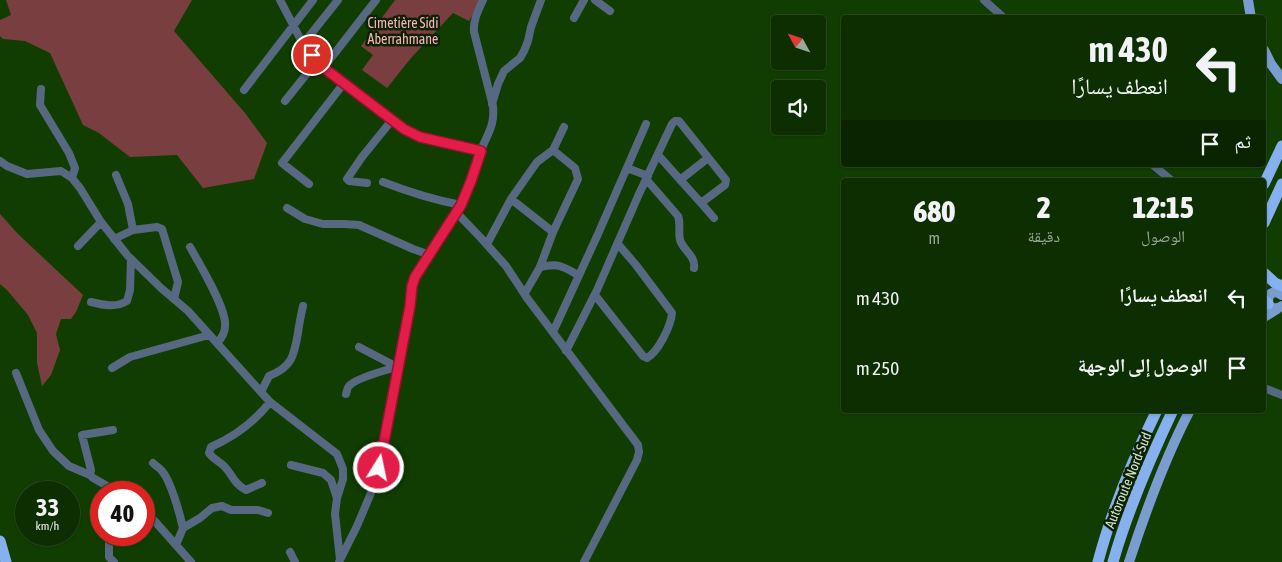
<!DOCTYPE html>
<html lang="ar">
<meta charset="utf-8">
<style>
body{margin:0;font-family:"Asap Condensed","Noto Naskh Arabic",sans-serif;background:#1b3a0f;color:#f1f3f6;direction:rtl;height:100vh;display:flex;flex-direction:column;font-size:19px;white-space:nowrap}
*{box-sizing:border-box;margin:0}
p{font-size:16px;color:#9aa899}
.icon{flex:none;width:28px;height:28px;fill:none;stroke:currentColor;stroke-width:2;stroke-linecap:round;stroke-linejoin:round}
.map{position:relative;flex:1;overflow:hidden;direction:ltr}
.details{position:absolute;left:841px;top:178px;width:425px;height:235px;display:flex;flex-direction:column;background:#0d2e00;border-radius:5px;box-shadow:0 1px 4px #0004,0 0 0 1px #2d4a22;direction:rtl}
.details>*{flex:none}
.guide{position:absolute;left:841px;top:15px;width:425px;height:152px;border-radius:5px;box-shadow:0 1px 4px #0004,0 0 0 1px #2d4a22;direction:rtl;background:#0d2e00;color:#f1f3f6;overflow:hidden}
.needle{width:32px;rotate:310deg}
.controls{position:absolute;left:771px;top:15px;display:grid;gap:10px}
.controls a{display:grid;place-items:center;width:55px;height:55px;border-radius:5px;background:#0d2e00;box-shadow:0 1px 4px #0004,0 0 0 1px #2d4a22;font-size:25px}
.speed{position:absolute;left:15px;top:481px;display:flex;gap:10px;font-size:25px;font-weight:700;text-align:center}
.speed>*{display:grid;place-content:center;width:65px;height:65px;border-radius:50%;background:#0d2e00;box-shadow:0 1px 4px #0004,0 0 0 1px #2d4a22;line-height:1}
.speed small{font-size:12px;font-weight:400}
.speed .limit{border:8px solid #d22;background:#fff;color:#111}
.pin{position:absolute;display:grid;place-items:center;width:42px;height:42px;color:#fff;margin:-21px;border:2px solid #fff;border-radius:50%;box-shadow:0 1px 5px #0007}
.me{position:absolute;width:55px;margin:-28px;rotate:10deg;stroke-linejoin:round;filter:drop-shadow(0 0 4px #0008)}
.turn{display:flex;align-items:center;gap:18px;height:105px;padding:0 15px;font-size:22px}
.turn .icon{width:65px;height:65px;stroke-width:2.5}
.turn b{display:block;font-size:35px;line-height:42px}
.then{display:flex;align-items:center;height:48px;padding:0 15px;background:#0003;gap:10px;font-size:19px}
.eta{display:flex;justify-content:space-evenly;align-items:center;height:85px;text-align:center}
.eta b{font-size:30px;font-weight:800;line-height:35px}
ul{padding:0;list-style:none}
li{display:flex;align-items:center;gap:15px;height:70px;padding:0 15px}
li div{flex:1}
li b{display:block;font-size:19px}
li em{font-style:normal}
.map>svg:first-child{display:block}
.green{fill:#793e40}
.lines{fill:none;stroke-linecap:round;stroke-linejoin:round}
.minor{stroke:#576882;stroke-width:8}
.major{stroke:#7a9cd0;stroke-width:10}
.highway{stroke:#87b0ef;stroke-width:11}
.route-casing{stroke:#92132f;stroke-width:12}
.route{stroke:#e11d48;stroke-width:9}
.labels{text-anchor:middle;stroke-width:5;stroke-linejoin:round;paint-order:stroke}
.park-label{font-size:14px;fill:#f8b7b7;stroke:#0d2007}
.street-label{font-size:14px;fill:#cde6c6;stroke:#0d2007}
</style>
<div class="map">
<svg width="1282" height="562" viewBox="0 0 1282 562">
<rect width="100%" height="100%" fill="#113e00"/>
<path class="green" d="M6,0H192L174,31L245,113L267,143L254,179L203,188L177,155L130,157L99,133L83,125L50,53L25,41L3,39L0,36V20L11,15Z
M395,0H481L469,21L453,13L411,58L387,88L362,70L373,55L361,46Z
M0,214L18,234L83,295L76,312L71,319H61L56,334L60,350L51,375L42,386L37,363V333L28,315L7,290L0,284Z"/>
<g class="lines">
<path class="minor" d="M280,0L303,44L312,55L324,67L404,129L420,137L481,151
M595,0L610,11
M984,0L1004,18
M574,18L584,0
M303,44L338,0
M324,67L376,0
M41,89L40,105L69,153L75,168L72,178
M244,90L313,0
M285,101L317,61
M492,104L498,84L504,71L520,58L524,51L528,41L531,27L541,0
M658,155L701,203
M0,161L7,166L27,174L61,171L72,178L80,188L101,222L128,256L161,288L188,311L270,402L337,454L343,469V479L337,498L335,514L340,559
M1153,165L1171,180
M627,168L648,176
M116,175L128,204L133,230
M646,179L678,216C681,224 678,231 680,240C683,250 696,256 694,268
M680,180L708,158
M383,182C409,192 434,200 461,205
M367,183L349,181L347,179L362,157L392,120
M309,184L282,163L344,83
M511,199L553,232
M287,208L305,219L323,224H344L359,225L413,249L430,255
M456,212L480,237L506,266L527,298L638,445L639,452L637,460L584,562
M114,239L133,230L157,227L162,229L178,282L174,299
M487,244L511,199L537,162L553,150
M78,246L101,222
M190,247C199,263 227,309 225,326C225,333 222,338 217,343
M540,267C559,263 562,266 578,275
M525,293L540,267L553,232L578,179L575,168L553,150L564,127
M595,295L643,356L647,358C658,352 671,326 672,313L636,265L618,244
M91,302C103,305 116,308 127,301L130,290L131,259
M553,332L598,234L646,124
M359,347L397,367
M566,351L597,290L639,194L672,124L675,121H679L726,180L725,185L701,203L714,218
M112,368L130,357L209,335
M16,373L39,430L53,451L69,466L90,475L93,478L118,492
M1264,388L1282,395
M261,392L269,376C292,367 294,356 298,333C299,324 301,315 303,306
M346,394C347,391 347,388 349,386C356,378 386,370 397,367
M153,463C156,466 160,468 162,471C171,481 180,515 183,528
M291,465L323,473L331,480L337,498
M90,475L91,470L82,435L113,430
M262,483L246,490C233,483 233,475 224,466C219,461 213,459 209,453L211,447C234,437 255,421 270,402
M144,509L191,562
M109,535V557L114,562
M176,545L183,528L200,518L212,508L222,506L231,510H258L268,513
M290,552L295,562
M339,562L357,526L371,493L379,468L388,417L404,335L412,286L415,277C431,253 447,229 461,205C470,187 474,168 481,150C488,133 495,125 493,106L474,32C473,20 478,11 483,0"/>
<path class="major" d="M1248,0L1251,18
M1264,50L1271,64L1282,79
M1282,295C1264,283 1263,317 1282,306
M1264,317L1277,309
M1129,562C1146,510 1165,458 1190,410"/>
<path class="highway" d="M1264,184L1282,146
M1264,223L1282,184
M1264,273L1275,283L1282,286
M1264,300L1268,304
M0,541L6,562
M1098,562C1112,509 1133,459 1157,410
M1113,562C1128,509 1150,459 1173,410"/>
</g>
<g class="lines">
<defs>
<path id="route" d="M312,55L324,68L404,129L420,137L481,151L471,181L461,205L415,277L412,286L410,306L379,468"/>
</defs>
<use href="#route" class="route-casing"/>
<use href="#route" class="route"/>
</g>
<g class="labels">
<g class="park-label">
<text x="403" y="28">Cimetière Sidi<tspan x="403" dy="16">Aberrahmane</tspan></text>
</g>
<g class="street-label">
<text transform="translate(1128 480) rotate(-68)" y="5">Autoroute Nord-Sud</text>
</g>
</g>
</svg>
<div class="controls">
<a><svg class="needle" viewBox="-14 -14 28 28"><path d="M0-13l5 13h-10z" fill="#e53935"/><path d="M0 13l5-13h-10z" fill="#9aa899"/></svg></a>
<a><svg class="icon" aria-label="sound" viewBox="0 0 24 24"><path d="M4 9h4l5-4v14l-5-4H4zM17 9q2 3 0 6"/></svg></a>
</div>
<div class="speed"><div>33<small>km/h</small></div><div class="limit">40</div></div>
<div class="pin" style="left:312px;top:55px;background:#d93025"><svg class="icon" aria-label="arrive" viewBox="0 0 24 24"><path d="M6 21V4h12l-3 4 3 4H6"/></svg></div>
<svg class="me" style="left:379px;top:468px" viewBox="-20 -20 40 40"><circle r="17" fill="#e11d48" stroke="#fff" stroke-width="3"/><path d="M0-11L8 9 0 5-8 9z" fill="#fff"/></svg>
<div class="guide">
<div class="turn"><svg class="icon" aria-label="left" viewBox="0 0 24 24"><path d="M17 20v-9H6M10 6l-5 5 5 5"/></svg><div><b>430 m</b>انعطف يسارًا</div></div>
<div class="then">ثم<svg class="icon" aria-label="arrive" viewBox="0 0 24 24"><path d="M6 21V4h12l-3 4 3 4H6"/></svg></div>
</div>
<section class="details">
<div class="eta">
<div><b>12:15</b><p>الوصول</p></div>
<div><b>2</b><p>دقيقة</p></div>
<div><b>680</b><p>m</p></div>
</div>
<ul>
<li><svg class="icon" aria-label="left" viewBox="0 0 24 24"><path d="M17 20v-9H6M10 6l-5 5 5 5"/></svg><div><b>انعطف يسارًا</b></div><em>430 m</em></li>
<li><svg class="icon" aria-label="arrive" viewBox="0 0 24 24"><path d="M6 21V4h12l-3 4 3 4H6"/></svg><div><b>الوصول إلى الوجهة</b></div><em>250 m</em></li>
</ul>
</section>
</div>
